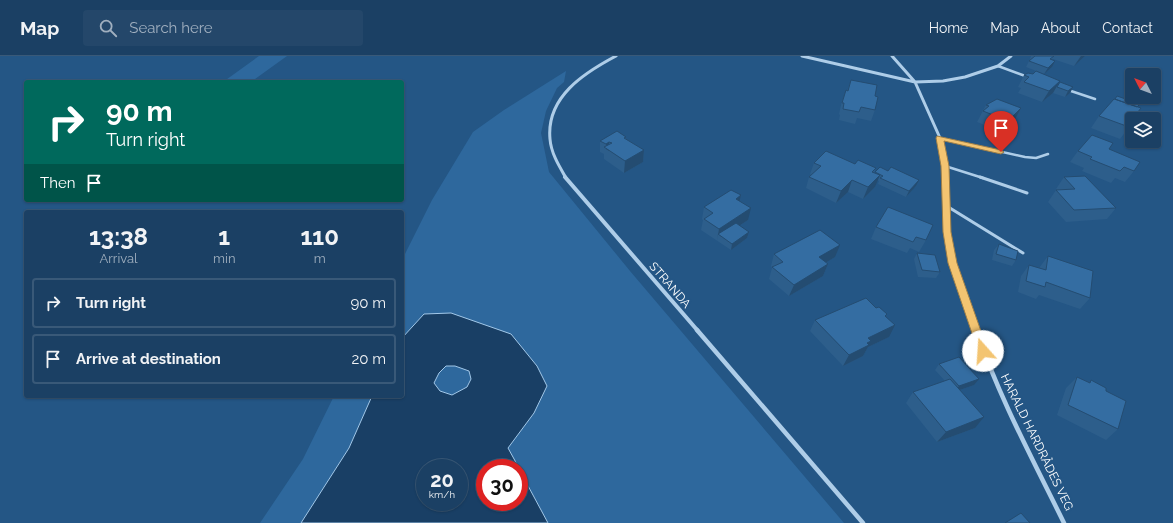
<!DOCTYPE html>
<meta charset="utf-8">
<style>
body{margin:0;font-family:Raleway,sans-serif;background:#24476a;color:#f1f3f6;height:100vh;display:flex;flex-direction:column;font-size:15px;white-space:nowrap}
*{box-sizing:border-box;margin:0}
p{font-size:13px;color:#a0afbf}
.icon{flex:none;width:22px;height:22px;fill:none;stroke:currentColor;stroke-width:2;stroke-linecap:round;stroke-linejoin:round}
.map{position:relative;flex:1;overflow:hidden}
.drawer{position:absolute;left:24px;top:154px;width:380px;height:188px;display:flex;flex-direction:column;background:#1b4064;border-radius:4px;box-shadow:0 1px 3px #0004,0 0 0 1px #395978}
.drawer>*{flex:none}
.guide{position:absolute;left:24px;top:24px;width:380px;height:122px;border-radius:4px;box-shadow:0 1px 3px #0004,0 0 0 1px #395978;background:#00695c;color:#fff;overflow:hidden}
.needle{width:26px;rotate:312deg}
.fabs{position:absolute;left:1125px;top:12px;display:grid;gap:8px}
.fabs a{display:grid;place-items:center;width:36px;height:36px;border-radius:4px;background:#1b4064;box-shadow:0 1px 3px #0004,0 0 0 1px #395978;font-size:20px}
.speed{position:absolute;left:416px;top:403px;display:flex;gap:8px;font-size:20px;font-weight:700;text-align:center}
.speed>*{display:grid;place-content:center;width:52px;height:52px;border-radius:50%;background:#1b4064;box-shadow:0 1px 3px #0004,0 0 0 1px #395978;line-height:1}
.speed small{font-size:10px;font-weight:400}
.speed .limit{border:6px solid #d22;background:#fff;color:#111}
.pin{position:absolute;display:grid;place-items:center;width:34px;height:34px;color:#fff;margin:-41px -17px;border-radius:50% 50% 50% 0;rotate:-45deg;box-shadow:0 0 4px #0007}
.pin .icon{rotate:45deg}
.me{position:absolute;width:44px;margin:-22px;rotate:341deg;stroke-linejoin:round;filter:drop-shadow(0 0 3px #0008)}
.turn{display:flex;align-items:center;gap:14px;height:84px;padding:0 16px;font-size:18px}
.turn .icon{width:52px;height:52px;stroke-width:2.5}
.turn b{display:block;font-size:28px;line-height:34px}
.then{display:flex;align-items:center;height:38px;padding:0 16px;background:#0003;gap:8px;font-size:15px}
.eta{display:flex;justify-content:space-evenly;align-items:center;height:68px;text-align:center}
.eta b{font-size:24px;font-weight:700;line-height:28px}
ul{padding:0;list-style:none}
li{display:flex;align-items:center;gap:12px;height:50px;margin:0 8px 6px;padding:0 8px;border:2px solid #395978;border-radius:4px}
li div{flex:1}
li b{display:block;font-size:15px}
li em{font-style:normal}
header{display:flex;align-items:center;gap:24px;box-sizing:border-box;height:56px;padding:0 20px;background:#1b4064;border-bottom:1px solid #395978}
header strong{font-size:19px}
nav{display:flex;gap:22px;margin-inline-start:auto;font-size:14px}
.search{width:280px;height:36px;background:#24476a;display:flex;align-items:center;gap:10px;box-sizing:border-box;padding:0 14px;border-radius:4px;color:#a0afbf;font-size:15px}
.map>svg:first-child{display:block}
.green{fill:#2e689d}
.water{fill:#193f65;stroke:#a2c8e9;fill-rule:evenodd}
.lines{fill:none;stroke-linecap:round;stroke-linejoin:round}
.service-far1{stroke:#aecde8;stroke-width:2.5}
.service{stroke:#aecde8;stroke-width:3}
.minor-far2{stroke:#aecde8;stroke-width:3}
.minor-far1{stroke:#aecde8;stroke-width:4}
.minor{stroke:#aecde8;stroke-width:4.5}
.wall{fill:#2d5e8b}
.shaded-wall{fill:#244c71}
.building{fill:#346da2;stroke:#244c71}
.route{fill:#f3c471;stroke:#9e7f49}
.labels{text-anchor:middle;stroke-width:4;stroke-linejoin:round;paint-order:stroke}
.street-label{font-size:12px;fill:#fff;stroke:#245685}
</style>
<header>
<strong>Map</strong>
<div class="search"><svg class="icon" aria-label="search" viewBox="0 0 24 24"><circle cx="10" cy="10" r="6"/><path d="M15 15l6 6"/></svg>Search here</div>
<nav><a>Home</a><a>Map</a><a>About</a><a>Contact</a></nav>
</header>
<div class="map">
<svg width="1173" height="467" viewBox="0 0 1173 467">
<rect width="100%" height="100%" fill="#245685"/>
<path class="green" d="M259,0H287L251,26H223Z
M566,15L564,26L557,32L546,55L541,77L549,116L630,215L844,467H548L508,392L534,357L537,310L511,278L477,267L424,258L402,282V204L432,144L473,76L504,54Z
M446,310H455L469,315L471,323L467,331L452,339L440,335L434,327L439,317Z
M334,340H372L349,392L301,467H260L303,403Z"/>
<path class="water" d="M451,257L511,278L537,310L547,330L534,357L508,392L519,412H485V446H519V413L548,467H301L349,392L372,340H402V282L424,258ZM446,310H455L469,315L471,323L467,331L452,339L440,335L434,327L439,317ZM425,412H459V446H425Z"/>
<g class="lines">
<path class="service-far1" d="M998,10L1028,21
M1068,34L1095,43
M940,82L1025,101L1036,102L1048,98
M945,110L983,122"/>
<path class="service" d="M980,121L1027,137
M945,149L1023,197"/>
<path class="minor-far2" d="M802,0L915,26L943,25L965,21L998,10L1011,0
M892,0L915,26L940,82L945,110V122
M566,122C559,110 551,97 550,83C546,41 584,17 616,0"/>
<path class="minor-far1" d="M565,121L698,275
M945,121L947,176L952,207L976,275"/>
<path class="minor" d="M697,274L863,467
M976,274C999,341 1033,404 1064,467"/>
</g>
<path class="wall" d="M1031,0H1085L1074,10L1053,3L1052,4V11L1044,18L1026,11L1029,5L1031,3H1030Z
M1033,18L1060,26L1073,31L1070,37L1065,41L1053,37L1042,46L1018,37L1021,32L1018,31L1024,19Z
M851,24L875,40V54L871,65L857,62L855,68L839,64L840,59L839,58L842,45L846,34L847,35Z
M986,49L1015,63L1002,76L977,66Z
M1137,51L1141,52L1135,61L1132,67L1120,83L1091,72L1099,60Z
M626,81V83L644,94L643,106L624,117L604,103V98L600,96V85Z
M1109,93L1134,115L1125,126L1115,122L1111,127L1082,115L1084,112L1070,106L1078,95Z
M814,107L855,108L876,112L874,117H875V116L888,115L919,124L916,130L906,141L878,128L879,125L877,124L875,131L863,143L848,136L836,147L806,132L809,121L811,119L810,118Z
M1064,121L1116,152L1107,163L1066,166L1048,146L1056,134H1057L1056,133Z
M741,139L739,145L748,164L739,170L749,176L747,182L731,194L701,174L703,164L702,163L704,151Z
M888,151L926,184L919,196L910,192L907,197L871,183L876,171Z
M999,188L1016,204L1012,210L992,204L994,194Z
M917,197L940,216L936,222L918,221L914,203Z
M774,198L835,201L826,206L828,208L823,220L789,240L769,223L772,212L771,210Z
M1048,200L1090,242L1080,253L1039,239L1036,243L1018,236L1021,220L1029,209L1039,212Z
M886,261L889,281L868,291L863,300L843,310L810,275L815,264Z
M939,308L974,329L960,334L975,372L937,386L906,347L913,336L945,325L935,314Z
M1077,321L1089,327L1091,324L1106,335L1118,373L1106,384L1057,359L1066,332Z"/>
<path class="shaded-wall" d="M1081,0H1085L1074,10Z
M1055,5L1052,11L1044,18L1048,12Z
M1060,25L1053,37L1042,46L1049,35Z
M1073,31L1070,37L1065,41L1068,35Z
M1021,52L1015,63L1002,76L1008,65Z
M609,86V95L606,93V88Z
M644,94L643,106L624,117L625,105Z
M880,119L875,131L863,143L868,131Z
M852,124L848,136L836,147L841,135Z
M919,124L916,130L906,141L909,135Z
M741,139L738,151L736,143Z
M751,152L748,164L722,181L718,178L717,185L719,173Z
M749,176L747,182L731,194L732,188Z
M840,189L835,201L815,213L819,201Z
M828,208L823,220L789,240L794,229Z
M895,269L889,281L868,291L863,300L843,310L849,299L868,282Z
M979,323L974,329L954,336L959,330Z
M984,361L975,372L937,386L946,376Z"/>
<path class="building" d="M1035,0H1054L1050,3L1055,5L1048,12L1029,5Z
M1036,15L1060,25L1049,35L1024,26L1029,21L1024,19L1028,17L1033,18Z
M851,24L877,29L875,40L878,41L875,54L861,51L859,56L843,53L844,47H842L846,34L848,35Z
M1060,26L1073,31L1068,35L1057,31Z
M1117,40L1140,48L1137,51L1115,43Z
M997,43L1021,52L1008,65L983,55L989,50L986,49Z
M1114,43L1141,52L1134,61L1136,62L1135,63H1132V67L1129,71L1099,60Z
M617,75L626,81L624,82L644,94L625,105L604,91L612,87L609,86L606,88L600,85Z
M1092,79L1113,87L1109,93L1140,106L1134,115L1124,111L1120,115L1090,103L1092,101L1078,95Z
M826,95L855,108L858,104L876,112L872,116L880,119L868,131L852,124L841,135L809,121L821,110L814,107Z
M880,111L888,115L891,111L919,124L909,135L880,122L883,120L875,116Z
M1085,120L1116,152L1074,154L1056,134L1075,133L1064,121Z
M731,134L741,139L736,143L751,152L719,173L704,163L713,157L704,151Z
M888,151L933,169L926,184L916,181L913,186L876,171Z
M736,167L749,176L732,188L718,178Z
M820,174L840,189L819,201L828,208L794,229L772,211L783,206L774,198Z
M999,188L1018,195L1016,204L996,198Z
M917,197L935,199L940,216L922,214Z
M1048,200L1093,215L1090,242L1046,226L1045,231L1026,225L1029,209L1046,214Z
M866,242L876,252L879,251L887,258L885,260L895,269L868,282L871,285L867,287L869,289L849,299L815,264Z
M959,301L979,323L959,330L939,308Z
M1077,321L1090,327L1091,324L1106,332V335L1126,345L1118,373L1068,349Z
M950,323L984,361L946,376L913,336Z
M1021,457L1030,467H1005Z"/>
<path class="route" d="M937,80L1001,94L1004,96L1001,98L944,85L949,110L951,176L957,207L988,295L986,297H979L978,295L948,207L943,176L941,110L936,82Z"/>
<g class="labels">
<g class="street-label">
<text transform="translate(670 229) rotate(49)" y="4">STRANDA</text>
<text transform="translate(1037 386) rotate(64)" y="4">HARALD HARDRÅDES VEG</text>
</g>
</g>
</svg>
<div class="fabs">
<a><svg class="needle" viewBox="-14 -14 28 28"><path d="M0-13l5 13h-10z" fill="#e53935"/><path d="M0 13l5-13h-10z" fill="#a0afbf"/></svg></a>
<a><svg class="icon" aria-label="layers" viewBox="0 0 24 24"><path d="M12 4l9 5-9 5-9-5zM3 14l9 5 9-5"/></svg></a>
</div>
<div class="speed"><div>20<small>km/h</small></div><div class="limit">30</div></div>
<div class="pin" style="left:1001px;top:96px;background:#d93025"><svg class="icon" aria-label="arrive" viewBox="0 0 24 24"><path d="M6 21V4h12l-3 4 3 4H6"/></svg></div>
<svg class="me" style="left:983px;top:295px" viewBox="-20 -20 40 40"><circle r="19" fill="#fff"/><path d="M0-13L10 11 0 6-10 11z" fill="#f3c471"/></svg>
<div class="guide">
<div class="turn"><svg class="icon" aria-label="right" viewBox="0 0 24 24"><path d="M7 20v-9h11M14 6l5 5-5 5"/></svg><div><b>90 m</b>Turn right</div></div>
<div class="then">Then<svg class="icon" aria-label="arrive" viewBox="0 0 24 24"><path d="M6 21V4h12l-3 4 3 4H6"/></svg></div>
</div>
<section class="drawer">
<div class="eta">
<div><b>13:38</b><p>Arrival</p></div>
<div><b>1</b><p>min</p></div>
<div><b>110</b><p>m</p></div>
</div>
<ul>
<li><svg class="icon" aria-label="right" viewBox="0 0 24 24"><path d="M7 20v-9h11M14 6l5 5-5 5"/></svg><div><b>Turn right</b></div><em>90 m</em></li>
<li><svg class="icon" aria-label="arrive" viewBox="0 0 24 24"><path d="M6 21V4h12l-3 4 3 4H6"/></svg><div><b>Arrive at destination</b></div><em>20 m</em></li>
</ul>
</section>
</div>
